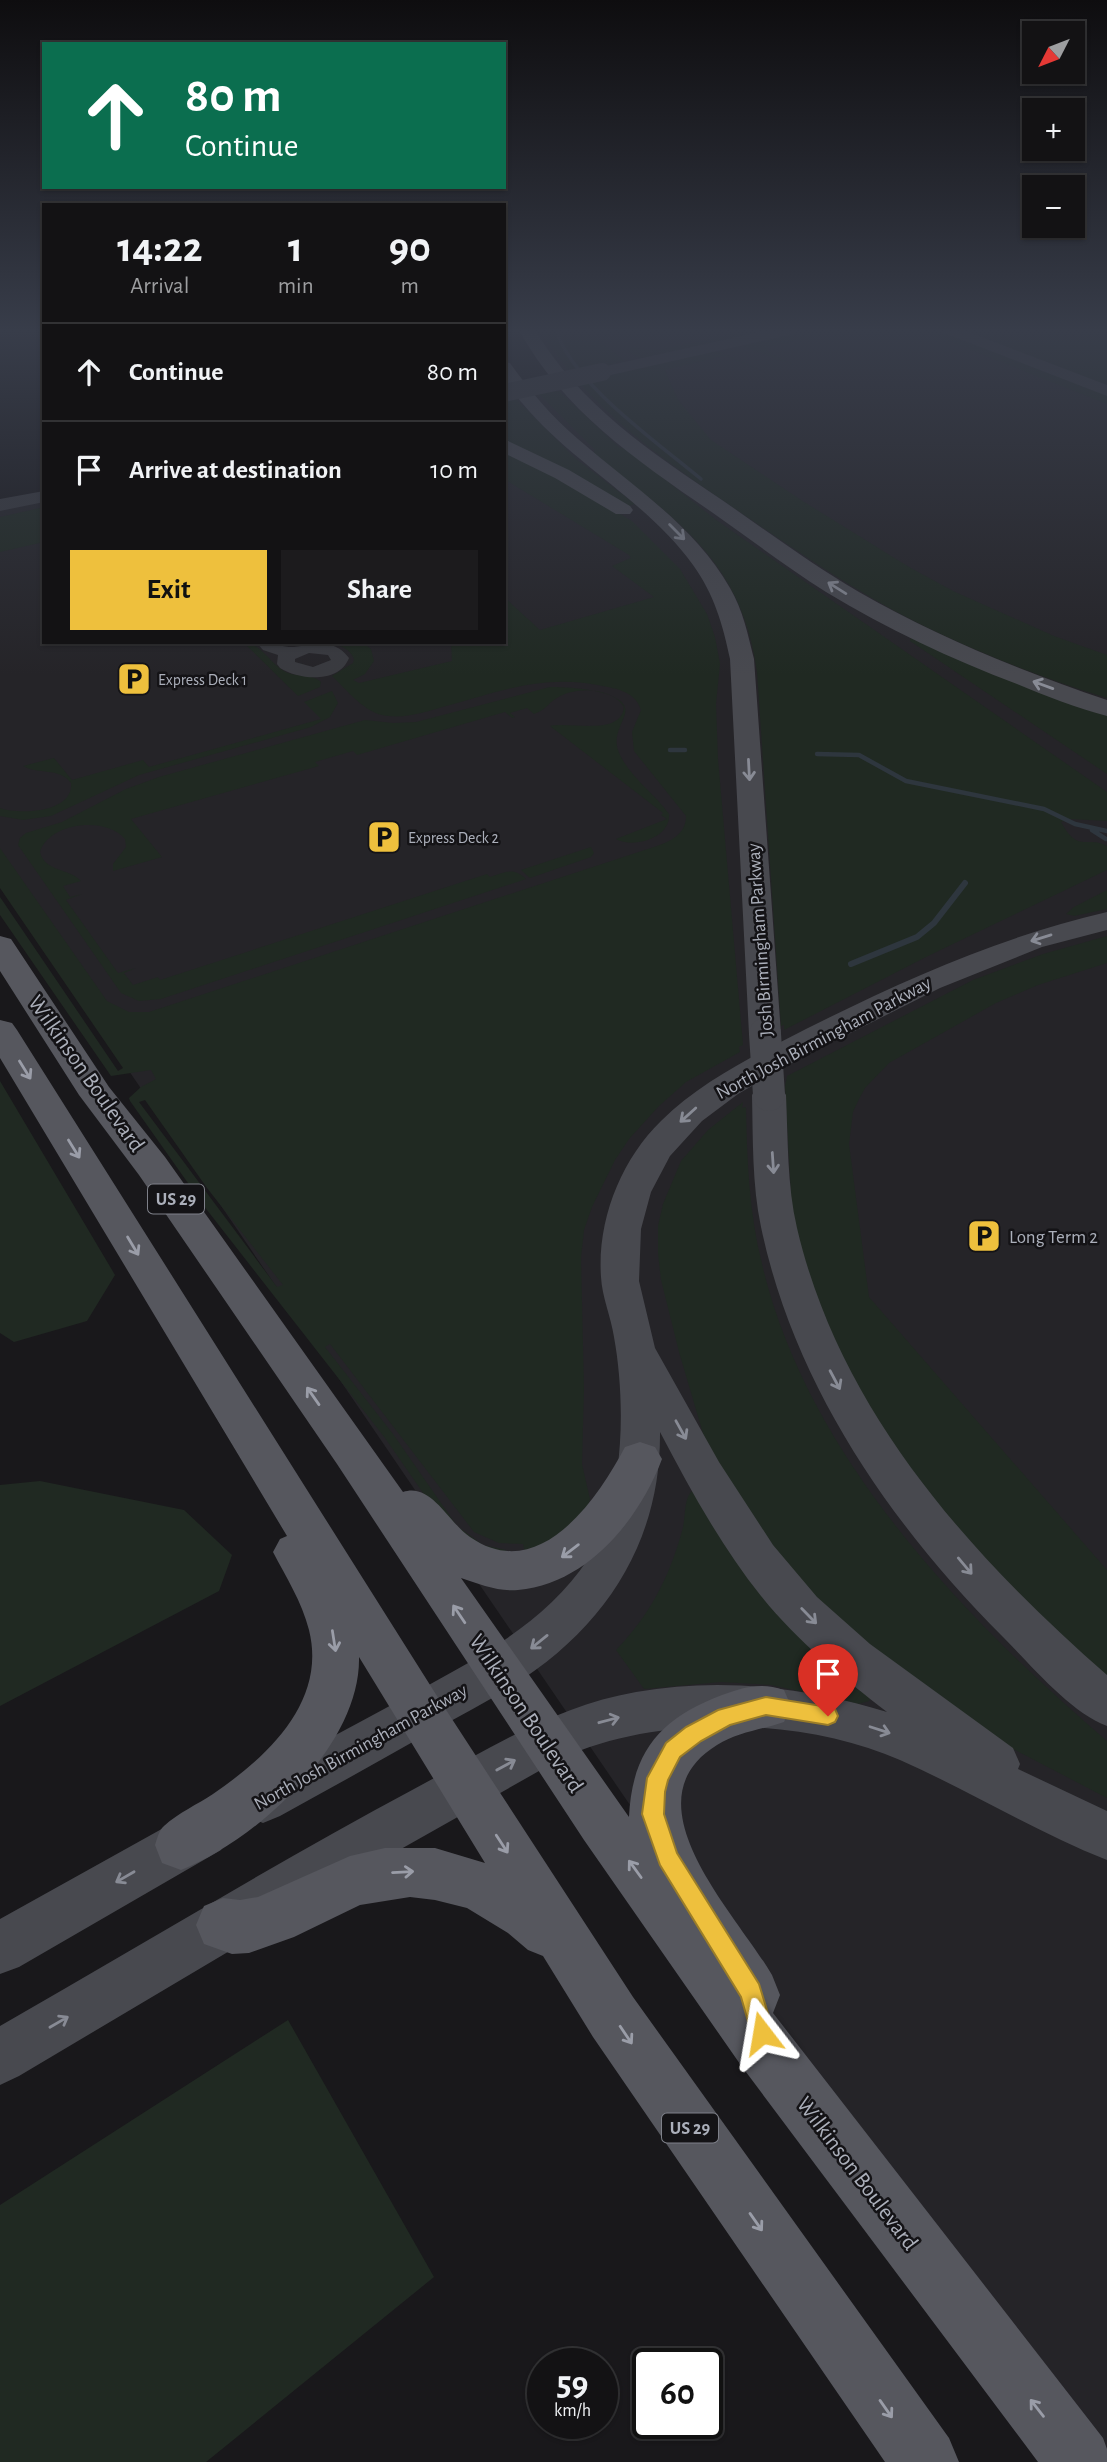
<!DOCTYPE html>
<meta charset="utf-8">
<style>
body{margin:0;font-family:"Alegreya Sans",sans-serif;background:#1c1b1d;color:#f1f3f6;height:100vh;display:flex;flex-direction:column;font-size:26px;white-space:nowrap}
*{box-sizing:border-box;margin:0}
p{font-size:23px;color:#9d9ea0}
.icon{flex:none;width:38px;height:38px;fill:none;stroke:currentColor;stroke-width:2;stroke-linecap:round;stroke-linejoin:round}
.map{position:relative;flex:1;overflow:hidden}
.drawer{position:absolute;left:42px;top:203px;width:464px;height:441px;display:flex;flex-direction:column;background:#131214;border-radius:0px;box-shadow:0 2px 5px #0004,0 0 0 2px #323234}
.drawer>*{flex:none}
.guide{position:absolute;left:42px;top:42px;width:464px;height:147px;border-radius:0px;box-shadow:0 2px 5px #0004,0 0 0 2px #323234;background:#0b6e4f;color:#fff;overflow:hidden}
.needle{width:46px;rotate:228deg}
.tools{position:absolute;left:1022px;top:21px;display:grid;gap:14px}
.tools a{display:grid;place-items:center;width:63px;height:63px;border-radius:0px;background:#131214;box-shadow:0 2px 5px #0004,0 0 0 2px #323234;font-size:35px}
.speed{position:absolute;left:527px;top:2348px;display:flex;gap:14px;font-size:35px;font-weight:700;text-align:center}
.speed>*{display:grid;place-content:center;width:91px;height:91px;border-radius:50%;background:#131214;box-shadow:0 2px 5px #0004,0 0 0 2px #323234;line-height:1}
.speed small{font-size:18px;font-weight:400}
.speed .limit{border:4px solid #111;border-radius:10px;background:#fff;color:#111}
.pin{position:absolute;display:grid;place-items:center;width:60px;height:60px;color:#fff;margin:-72px -30px;border-radius:50% 50% 50% 0;rotate:-45deg;box-shadow:0 0 7px #0007}
.pin .icon{rotate:45deg}
.me{position:absolute;width:77px;margin:-38px;rotate:346deg;stroke-linejoin:round;filter:drop-shadow(0 0 5px #0008)}
.turn{display:flex;align-items:center;gap:24px;height:147px;padding:0 28px;font-size:32px}
.turn .icon{width:91px;height:91px;stroke-width:2.5}
.turn b{display:block;font-size:49px;line-height:60px}
.eta{display:flex;justify-content:space-evenly;align-items:center;height:119px;text-align:center}
.eta b{font-size:42px;font-weight:700;line-height:49px}
.button{display:flex;gap:14px;margin-top:auto;padding:14px 28px}
.button a{flex:1;height:80px;border-radius:0px;background:#eec03d;color:#111;font-size:28px;font-weight:700;line-height:80px;text-align:center}
.button a+a{background:#1c1b1d;color:#f1f3f6}
ul{padding:0;list-style:none}
li{display:flex;align-items:center;gap:21px;height:98px;padding:0 28px;border-top:2px solid #323234}
li div{flex:1}
li b{display:block;font-size:26px}
li em{font-style:normal}
.map>svg:first-child{display:block}
.built{fill:#252428}
.green{fill:#202922;fill-rule:evenodd}
.lines{fill:none;stroke-linecap:round;stroke-linejoin:round}
.stream-far2{stroke:#2e363e;stroke-width:3.5}
.stream-far1{stroke:#2e363e;stroke-width:4.5}
.stream{stroke:#2e363e;stroke-width:6}
.minor{fill:#393a3f;fill-rule:evenodd}
.tertiary{fill:#393a3f;fill-rule:evenodd}
.secondary{fill:#48494f;fill-rule:evenodd}
.primary{fill:#56575e;fill-rule:evenodd}
.tertiary-bridge{stroke:#393a3f;stroke-width:18}
.secondary-bridge{stroke:#48494f;stroke-width:32}
.oneway{stroke:#888b95}
.oneway2{stroke:#9a9da8}
.route{fill:#eec03d;stroke:#9b7d28;stroke-width:2}
.labels{text-anchor:middle;stroke-width:5;stroke-linejoin:round;paint-order:stroke}
.far-poi-label{font-size:16px;fill:#abafba;stroke:#141316;text-anchor:start}
.shield{fill:#141316;stroke:#7e8089;stroke-width:2}
.shield-label{font-size:18px;font-weight:bold;fill:#abafba}
.street-label{font-size:19px;fill:#abafba;stroke:#141316}
.poi-label{font-size:19px;fill:#abafba;stroke:#141316;text-anchor:start}
.near-street-label{font-size:23px;fill:#abafba;stroke:#141316}
</style>
<div class="map">
<svg width="1107" height="2462" viewBox="0 0 1107 2462">
<rect width="100%" height="100%" fill="#19181b"/>
<path class="built" d="M527,330H1107V2462L905,2208L0,882V509L44,498V642H504V393L560,381Z"/>
<path class="green" d="M541,330H585L624,360L607,366L712,351L725,354L767,373L724,356L665,370L678,400L711,440L801,500L909,567L953,591L1054,636L1107,655V698C1028,673 949,642 877,601C828,573 781,540 734,508C662,459 586,407 541,330Z
M751,330H775L648,358H639L627,350L633,348L659,350Z
M802,330H843L768,347V352L797,366L744,347L749,342Z
M920,330H942L1107,394V404Z
M972,330H1107V388L1019,354Z
M559,391L620,448L624,447L715,519L1107,792V821L1070,819L1061,822C1079,854 1085,835 1107,846V870L928,956L784,1030V1025L781,1026L757,672C742,561 678,521 597,457L593,453L595,450L538,393Z
M513,396L575,458L635,504L629,506L504,442V398Z
M504,451L555,476L632,521L680,569L707,614L715,637L720,664L716,704L718,759L743,1045L739,1047L740,1052L686,1082L659,1106L629,1139L615,1160L592,1207L584,1230L581,1258L584,1389L582,1464L590,1499L584,1521L526,1557L523,1544L499,1543L474,1532L330,1344L325,1347L393,1434L457,1526L483,1545L506,1550L505,1558L446,1526L385,1438L207,1210L130,1101L129,1098L141,1087L156,1079L151,1070L111,1076L0,915V897L118,1071L123,1068L0,888V848L107,1001L129,1012H149L657,846C671,841 686,834 686,816L634,751L632,732L641,710C636,694 622,690 608,687C548,673 507,689 450,705C428,711 405,720 382,715C362,710 346,689 332,676L353,663L354,659C345,638 316,645 297,643L362,642L371,649L374,661L365,674L353,680L359,683L452,661L451,642H504V597L540,630L654,597L612,566L631,558L629,555L504,479ZM145,1100L207,1188L283,1285L277,1287L139,1102Z
M44,507V542L0,552V517Z
M911,637L1107,714V774L910,641Z
M243,642C261,643 269,662 284,671C295,678 312,673 321,682L320,687L298,696Z
M550,687C564,687 632,689 625,714C620,729 612,738 620,755C631,778 655,794 669,814C671,838 634,849 616,839L667,819L661,815L663,813L550,726C569,721 621,737 624,707C612,687 575,686 557,698C548,703 546,710 534,714L527,708L510,713L515,717L512,718L505,712L357,755L353,751L315,762L319,766L131,819L162,857L113,871V864L126,847L125,839C106,816 49,822 40,852C45,872 69,868 81,881L63,886L70,897L82,894L66,900L118,973L136,968L124,973L133,985L158,977L160,980L487,874L490,877C506,872 514,867 526,879L161,999L139,1001L121,993L18,845L20,838L26,833L62,822L126,789L159,777L365,720L393,723L416,722Z
M332,691L338,703L330,717L311,727L139,775L51,816L23,820L0,816V808C19,815 74,813 71,783C59,767 39,775 23,766L54,758L72,780L143,760L149,767L321,719L304,702Z
M591,847L594,853L591,857L530,878L521,870Z
M1107,890V909L1074,916L1066,914L1074,907Z
M1107,936V963L1038,985L996,1003L889,1063L865,1088L859,1099L853,1112L849,1144L869,1297L1107,1570V1683L953,1529L869,1412L817,1308L792,1213L785,1086L787,1076L973,980L1043,954Z
M0,1081L115,1275L87,1321L14,1342L0,1333Z
M743,1102L742,1108L746,1107C747,1160 749,1212 762,1264C807,1456 963,1617 1107,1741V1798L977,1730L933,1703L782,1571L707,1447L679,1352L661,1280L658,1253V1226L663,1204L681,1161L708,1130Z
M40,1481L184,1510L232,1555L219,1591L0,1706V1485Z
M693,1490L871,1695L869,1701L858,1704L771,1685L721,1682L644,1689L616,1650C650,1615 669,1578 682,1531C686,1519 683,1498 693,1490Z
M288,2020L434,2277L206,2462H0V2205Z"/>
<g class="lines">
<path class="stream-far2" d="M556,330C573,384 657,442 701,479"/>
<path class="stream-far1" d="M670,750H685
M817,754L859,755L906,781L1044,809L1075,824L1107,831
M1092,830L1106,839"/>
<path class="stream" d="M851,964L917,937L934,923L965,883"/>
<path class="minor" d="M256,642C266,642 287,648 294,647C315,644 334,638 349,658C339,684 299,680 280,668L277,664L278,655L263,650ZM309,653L328,655L331,660L313,667L295,662V659Z"/>
<path class="tertiary" d="M769,330H797L789,335L602,377L594,372L602,367Z
M941,330H963L1107,385V396L944,333Z
M44,491V502L0,511V499Z"/>
<path class="secondary" d="M519,330H535C580,405 651,452 722,500C767,531 811,564 859,592C937,637 1022,671 1107,700V716C1076,708 1046,696 1017,684C951,659 887,629 826,592C787,567 751,540 713,513C639,462 563,411 519,330Z
M504,362L510,363C530,391 552,417 578,439C632,486 694,525 730,588C743,610 748,635 754,659L781,1034L776,1041L765,1044L754,1041L749,1034L730,659C723,625 714,594 693,565C647,501 573,464 523,404C517,397 506,386 504,378C503,373 504,367 504,362Z
M504,439L569,470L630,506L633,510L630,514H616L555,478L504,453Z
M1107,912V930L1042,947L940,988L797,1060L738,1094L702,1121L670,1156L651,1192L641,1229L639,1281L655,1348L719,1462L773,1545L817,1597L870,1644L1013,1748L1020,1764L1018,1769L1107,1811V1860C1036,1832 970,1791 900,1760C802,1717 660,1714 562,1758L401,1849L19,2076L0,2085V2026C138,1947 274,1864 414,1789C485,1751 555,1706 636,1692C721,1677 805,1687 887,1712C842,1677 797,1641 761,1596C721,1546 690,1489 660,1432C661,1542 605,1628 512,1686C487,1702 460,1716 434,1730C383,1759 331,1788 280,1816L263,1823L246,1816L238,1800L246,1784C296,1756 347,1729 397,1702C467,1664 543,1627 588,1559C625,1501 626,1403 614,1337C611,1317 602,1297 601,1277C597,1220 621,1160 661,1121C702,1080 756,1055 806,1029C904,980 1000,937 1107,912Z
M769,1084L781,1087L786,1095C788,1139 787,1185 797,1228C840,1411 969,1554 1107,1675V1726C1070,1712 1032,1666 1003,1637C891,1525 794,1385 761,1227C752,1184 753,1139 752,1095L757,1087Z
M203,1809L221,1816L228,1833L221,1850L19,1967L0,1974V1919L185,1816Z"/>
<path class="primary" d="M0,936L11,939L109,1087L165,1157L403,1492C431,1482 449,1523 470,1537C539,1585 597,1500 625,1447L640,1442L655,1447L662,1459C639,1520 587,1584 518,1590C499,1592 479,1584 461,1578L629,1817C632,1751 661,1718 722,1695C744,1687 761,1682 784,1690L791,1706L784,1722C761,1730 738,1732 717,1745C624,1802 737,1914 772,1975L780,1995L773,2013L1103,2438L1107,2449V2462H1038L740,2064L584,1840L337,1464L139,1175L79,1095L0,971Z
M0,1020L12,1023L17,1030L437,1696L633,1997L949,2438L959,2462H885L593,2037L543,1956L528,1950L508,1933L467,1908L435,1900L410,1897L360,1905L294,1937L249,1953L232,1954L204,1944L196,1925L204,1906L223,1898L240,1900L258,1897L350,1856L385,1848H435L485,1863L359,1657C361,1745 257,1840 181,1870L162,1863L155,1845C157,1839 159,1830 164,1826C178,1813 198,1804 213,1794C267,1757 327,1702 309,1630C302,1602 286,1577 273,1552L280,1539L287,1536L0,1058Z"/>
<path class="tertiary-bridge" d="M504,393L602,372"/>
<path class="secondary-bridge" d="M765,1034L769,1095"/>
</g>
<defs><path id="oneway-shaft" d="M-6 0H5M1.5-3L5.5 0L1.5 3" fill="none" stroke-width="1.6" stroke-linecap="round" stroke-linejoin="round" transform="scale(1.75)"/></defs>
<g class="oneway">
<use href="#oneway-shaft" transform="translate(677 532) rotate(45)"/>
<use href="#oneway-shaft" transform="translate(837 588) rotate(-148)"/>
<use href="#oneway-shaft" transform="translate(1043 685) rotate(-160)"/>
<use href="#oneway-shaft" transform="translate(749 770) rotate(87)"/>
<use href="#oneway-shaft" transform="translate(1041 938) rotate(163)"/>
<use href="#oneway-shaft" transform="translate(688 1115) rotate(138)"/>
<use href="#oneway-shaft" transform="translate(773 1163) rotate(86)"/>
<use href="#oneway-shaft" transform="translate(835 1380) rotate(62)"/>
<use href="#oneway-shaft" transform="translate(681 1430) rotate(61)"/>
<use href="#oneway-shaft" transform="translate(965 1566) rotate(50)"/>
<use href="#oneway-shaft" transform="translate(809 1616) rotate(46)"/>
<use href="#oneway-shaft" transform="translate(539 1642) rotate(141)"/>
<use href="#oneway-shaft" transform="translate(609 1720) rotate(-15)"/>
<use href="#oneway-shaft" transform="translate(880 1730) rotate(18)"/>
<use href="#oneway-shaft" transform="translate(506 1765) rotate(-29)"/>
<use href="#oneway-shaft" transform="translate(125 1877) rotate(150)"/>
<use href="#oneway-shaft" transform="translate(59 2022) rotate(-30)"/>
</g>
<g class="oneway2">
<use href="#oneway-shaft" transform="translate(25 1070) rotate(58)"/>
<use href="#oneway-shaft" transform="translate(74 1149) rotate(58)"/>
<use href="#oneway-shaft" transform="translate(133 1246) rotate(59)"/>
<use href="#oneway-shaft" transform="translate(313 1396) rotate(-125)"/>
<use href="#oneway-shaft" transform="translate(570 1551) rotate(143)"/>
<use href="#oneway-shaft" transform="translate(459 1614) rotate(-124)"/>
<use href="#oneway-shaft" transform="translate(334 1641) rotate(81)"/>
<use href="#oneway-shaft" transform="translate(502 1844) rotate(57)"/>
<use href="#oneway-shaft" transform="translate(635 1869) rotate(-126)"/>
<use href="#oneway-shaft" transform="translate(403 1872) rotate(-3)"/>
<use href="#oneway-shaft" transform="translate(626 2035) rotate(56)"/>
<use href="#oneway-shaft" transform="translate(756 2222) rotate(55)"/>
<use href="#oneway-shaft" transform="translate(1037 2408) rotate(-128)"/>
<use href="#oneway-shaft" transform="translate(886 2409) rotate(55)"/>
</g>
<linearGradient id="sky" x2="0" y2="1"><stop stop-color="#0e0d0f"/><stop offset="0.49" stop-color="#383d4a"/><stop offset="1" stop-color="#383d4a" stop-opacity="0"/></linearGradient>
<rect width="1107" height="675" fill="url(#sky)"/>
<path class="route" d="M766,1697L828,1707L835,1709L838,1716L835,1722L828,1725L766,1715L730,1725L701,1741L680,1757L668,1780L665,1792L664,1814L677,1853L759,1984L774,2033L771,2042L762,2045L754,2042L741,1997L660,1865L642,1814L647,1778L666,1743L686,1727L718,1710Z"/>
<defs>
<symbol id="parking-square" viewBox="-11 -11 22 22"><rect x="-9" y="-9" width="18" height="18" rx="4" fill="#eec03d" stroke="#141316"/><path d="M-3.5-5.5H1a3.5 3.5 0 0 1 0 7H-1V5.5H-3.5ZM-1-3.4V-.6H.8a1.4 1.4 0 0 0 0-2.8Z" fill="#111"/></symbol>
</defs>
<g fill-rule="evenodd">
<use href="#parking-square" x="115" y="660" width="38" height="38"/>
<use href="#parking-square" x="365" y="818" width="38" height="38"/>
<use href="#parking-square" x="965" y="1217" width="38" height="38"/>
</g>
<g class="labels">
<g class="far-poi-label">
<text x="158" y="685">Express Deck 1</text>
<text x="408" y="843">Express Deck 2</text>
</g>
<g class="shield">
<rect x="148" y="1184.5" width="56" height="29" rx="5"/>
<rect x="662" y="2113.5" width="56" height="29" rx="5"/>
</g>
<g class="shield-label">
<text x="176" y="1205">US 29</text>
<text x="690" y="2134">US 29</text>
</g>
<g class="street-label">
<text transform="translate(759 940) rotate(-94)" y="7">Josh Birmingham Parkway</text>
<text transform="translate(823 1037) rotate(-28)" y="7">North Josh Birmingham Parkway</text>
<text transform="translate(360 1746) rotate(-29)" y="7">North Josh Birmingham Parkway</text>
</g>
<g class="poi-label">
<text x="1009" y="1243">Long Term 2</text>
</g>
<g class="near-street-label">
<text transform="translate(87 1073) rotate(55)" y="8">Wilkinson Boulevard</text>
<text transform="translate(527 1713) rotate(56)" y="8">Wilkinson Boulevard</text>
<text transform="translate(858 2173) rotate(53)" y="8">Wilkinson Boulevard</text>
</g>
</g>
</svg>
<div class="tools">
<a><svg class="needle" viewBox="-14 -14 28 28"><path d="M0-13l5 13h-10z" fill="#e53935"/><path d="M0 13l5-13h-10z" fill="#9d9ea0"/></svg></a>
<a>+</a>
<a>−</a>
</div>
<div class="speed"><div>59<small>km/h</small></div><div class="limit">60</div></div>
<div class="pin" style="left:828px;top:1716px;background:#d93025"><svg class="icon" aria-label="arrive" viewBox="0 0 24 24"><path d="M6 21V4h12l-3 4 3 4H6"/></svg></div>
<svg class="me" style="left:762px;top:2033px" viewBox="-20 -20 40 40"><path d="M0-17L14 15 0 8-14 15z" fill="#eec03d" stroke="#fff" stroke-width="4"/></svg>
<div class="guide">
<div class="turn"><svg class="icon" aria-label="ahead" viewBox="0 0 24 24"><path d="M12 20V5M6 11l6-6 6 6"/></svg><div><b>80 m</b>Continue</div></div>
</div>
<section class="drawer">
<div class="eta">
<div><b>14:22</b><p>Arrival</p></div>
<div><b>1</b><p>min</p></div>
<div><b>90</b><p>m</p></div>
</div>
<ul>
<li><svg class="icon" aria-label="ahead" viewBox="0 0 24 24"><path d="M12 20V5M6 11l6-6 6 6"/></svg><div><b>Continue</b></div><em>80 m</em></li>
<li><svg class="icon" aria-label="arrive" viewBox="0 0 24 24"><path d="M6 21V4h12l-3 4 3 4H6"/></svg><div><b>Arrive at destination</b></div><em>10 m</em></li>
</ul>
<div class="button"><a>Exit</a><a>Share</a></div>
</section>
</div>
